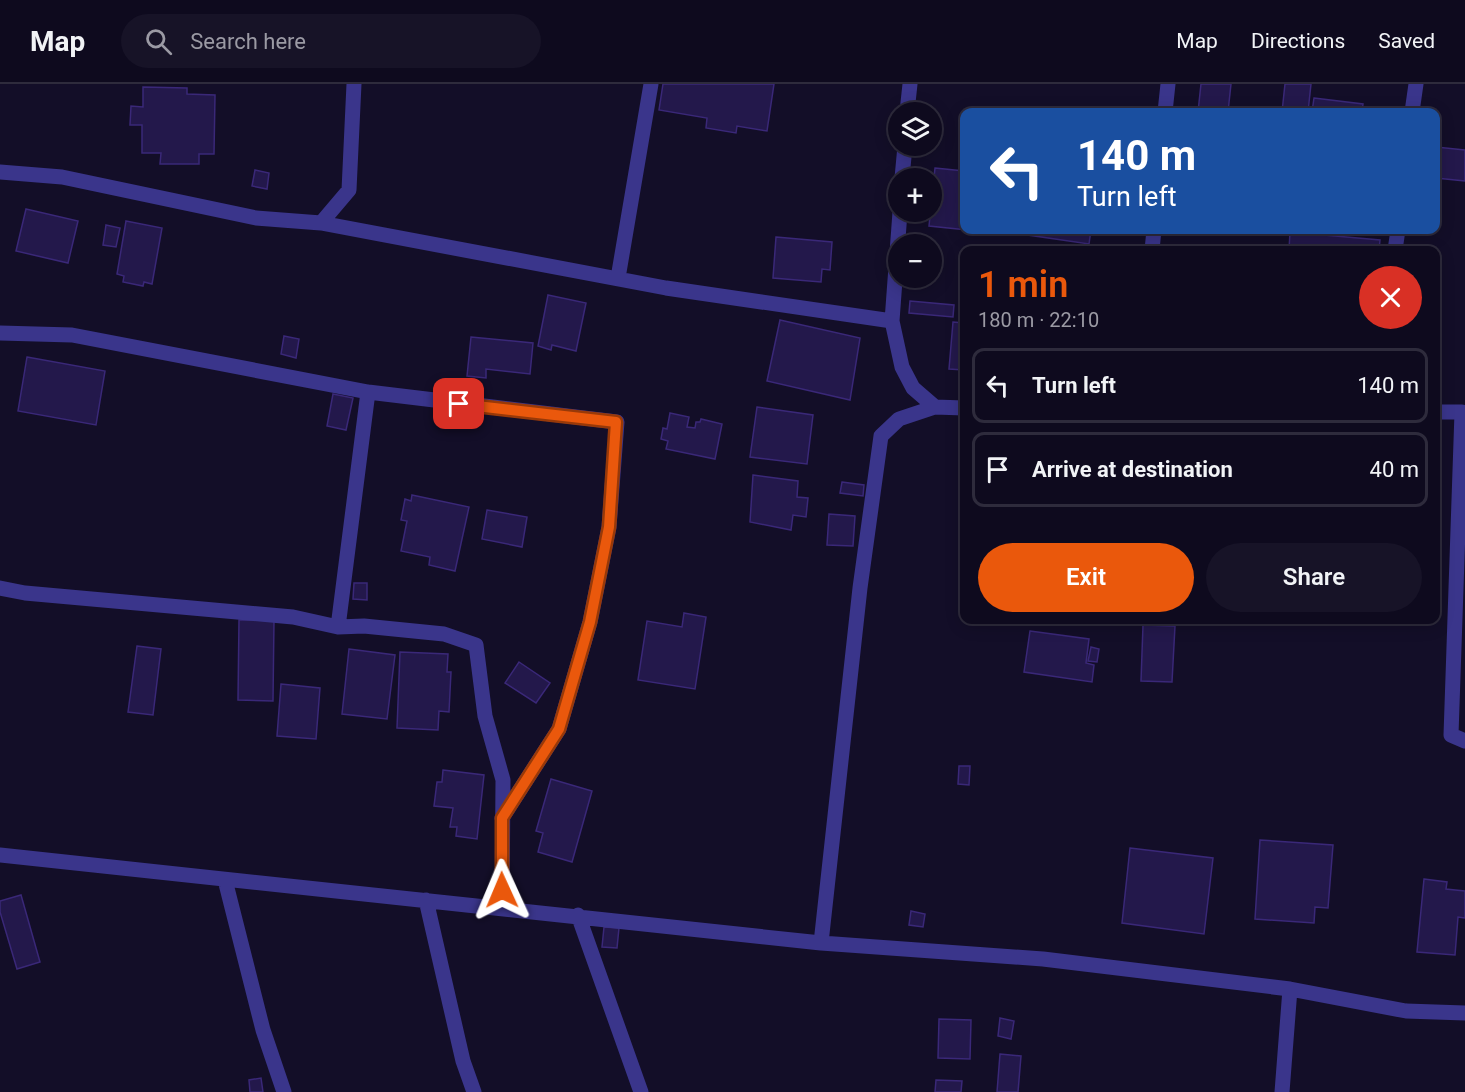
<!DOCTYPE html>
<meta charset="utf-8">
<style>
body{margin:0;font-family:Roboto,sans-serif;background:#171327;color:#f1f3f6;height:100vh;display:flex;flex-direction:column;font-size:22px;white-space:nowrap}
*{box-sizing:border-box;margin:0}
p{font-size:20px;color:#9b9aa4}
.icon{flex:none;width:33px;height:33px;fill:none;stroke:currentColor;stroke-width:2;stroke-linecap:round;stroke-linejoin:round}
.map{position:relative;flex:1;overflow:hidden}
.drawer{position:absolute;left:960px;top:162px;width:480px;height:378px;display:flex;flex-direction:column;background:#0e0a1e;border-radius:12px;box-shadow:0 3px 15px #0003,0 0 0 2px #2e2b3c}
.drawer>*{flex:none}
.top-card{position:absolute;left:960px;top:24px;width:480px;height:126px;border-radius:12px;box-shadow:0 3px 15px #0003,0 0 0 2px #2e2b3c;background:#1a4fa0;color:#fff;overflow:hidden}
.fabs{position:absolute;left:888px;top:18px;display:grid;gap:12px}
.fabs a{display:grid;place-items:center;width:54px;height:54px;border-radius:50%;background:#0e0a1e;box-shadow:0 3px 15px #0003,0 0 0 2px #2e2b3c;font-size:30px}
.pin{position:absolute;display:grid;place-items:center;width:51px;height:51px;color:#fff;margin:-26px;border-radius:12px;box-shadow:0 3px 9px #0006}
.me{position:absolute;width:66px;margin:-33px;rotate:359deg;stroke-linejoin:round;filter:drop-shadow(0 0 4px #0008)}
.turn{display:flex;align-items:center;gap:21px;height:126px;padding:0 18px;font-size:27px}
.turn .icon{width:78px;height:78px;stroke-width:2.5}
.turn b{display:block;font-size:42px;line-height:51px}
.round{display:grid;place-items:center;flex:none;width:63px;height:63px;border-radius:32px;background:#171327}
.summary{display:flex;align-items:center;justify-content:space-between;height:102px;padding:0 18px}
h1{font-size:36px;font-weight:600;line-height:45px;color:#ea580c}
.primary-button{display:flex;gap:12px;margin-top:auto;padding:12px 18px}
.primary-button a{flex:1;height:69px;border-radius:36px;background:#ea580c;color:#fff;font-size:24px;font-weight:600;line-height:69px;text-align:center}
.primary-button a+a{background:#171327;color:#f1f3f6}
ul{padding:0;list-style:none}
li{display:flex;align-items:center;gap:18px;height:75px;margin:0 12px 9px;padding:0 6px;border:3px solid #2e2b3c;border-radius:12px}
li div{flex:1}
li b{display:block;font-size:22px}
li em{font-style:normal}
header{display:flex;align-items:center;gap:36px;box-sizing:border-box;height:84px;padding:0 30px;background:#0e0a1e;border-bottom:2px solid #2e2b3c}
header strong{font-size:28px}
nav{display:flex;gap:33px;margin-inline-start:auto;font-size:21px}
.search{width:420px;height:54px;background:#171327;display:flex;align-items:center;gap:15px;box-sizing:border-box;padding:0 21px;border-radius:33px;color:#9b9aa4;font-size:22px}
.map>svg:first-child{display:block}
.building{fill:#23184b;stroke:#3a2878;stroke-width:1.5}
.lines{fill:none;stroke-linecap:round;stroke-linejoin:round}
.street{stroke:#3a358b;stroke-width:15}
.route-casing{stroke:#983908;stroke-width:15}
.route{stroke:#ea580c;stroke-width:10}
</style>
<header>
<strong>Map</strong>
<div class="search"><svg class="icon" aria-label="search" viewBox="0 0 24 24"><circle cx="10" cy="10" r="6"/><path d="M15 15l6 6"/></svg>Search here</div>
<nav><a>Map</a><a>Directions</a><a>Saved</a></nav>
</header>
<div class="map">
<svg width="1465" height="1008" viewBox="0 0 1465 1008">
<rect width="100%" height="100%" fill="#130e28"/>
<path class="building" d="M663,0H774L767,47L737,42L736,49L706,44L707,34L659,26Z
M1201,0H1231L1228,28H1198Z
M1285,0H1311L1308,28H1282Z
M143,3L187,4V10L215,11L214,70H199V80H160L161,69H142V41H130L131,22L143,23Z
M1314,14L1363,20L1362,28H1312Z
M1436,63L1465,66V97L1436,94Z
M935,84L964,87V146H1016V151L929,142Z
M255,86L269,89L267,105L252,102Z
M26,125L78,137L68,179L16,167Z
M126,137L162,144L152,200L144,198L143,202L123,198L124,192L117,190Z
M106,141L120,144L116,163L103,161Z
M1029,146H1091L1089,160L1028,151Z
M1290,148L1380,156L1379,166H1289Z
M776,153L832,158L830,186L822,185L821,198L773,194Z
M548,211L586,219L576,267L552,261L551,266L538,262Z
M910,217L954,221L953,233L909,229Z
M780,236L860,254L850,316L767,297Z
M953,238L964,239V286L949,285Z
M284,252L299,255L296,274L281,270Z
M471,253L533,259L530,290L486,285V294L467,292Z
M27,273L105,287L96,341L18,327Z
M333,310L353,314L346,346L327,342Z
M757,323L813,331L807,380L750,373Z
M670,329L689,333L687,343L695,344L696,338H700L701,335L722,340L715,375L666,365L668,357L661,355L663,344L667,345Z
M753,391L798,397L797,413L808,414L806,433L793,431L791,446L750,438Z
M842,398L864,401L863,412L840,409Z
M412,411L469,423L455,487L429,481L430,473L401,467L407,437L401,436L405,415L411,417Z
M487,426L527,433L522,463L482,455Z
M829,430L855,432L853,462L827,461Z
M354,499H367V516L353,515Z
M684,529L706,533L695,605L638,596L647,537L682,543Z
M239,536H274L273,617L238,616Z
M1360,536H1403V539Z
M1143,541L1175,542L1172,598L1141,597Z
M1030,547L1089,555L1086,579L1094,581L1092,598L1024,588Z
M137,562L161,565L153,631L128,628Z
M1091,563L1099,565L1097,578L1088,577Z
M349,565L395,571L387,635L342,630Z
M400,568L448,570L447,588H451L449,628L439,627L438,646L397,644Z
M519,578L550,599L536,619L505,599Z
M281,600L320,604L316,655L277,652Z
M959,682H970L969,701L958,700Z
M443,686L484,691L477,755L456,752L457,743H450L453,724L434,722L437,698H442Z
M551,695L592,707L572,778L538,768L543,749L536,747Z
M1260,756L1333,761L1328,824L1315,823L1314,839L1255,835Z
M1130,764L1213,774L1204,850L1122,839Z
M1424,795L1447,798L1446,805L1465,807V834L1458,833L1455,871L1417,868Z
M21,811L40,878L17,885L0,828V817Z
M911,827L925,830L923,843L909,841Z
M604,843L619,844L617,864L602,863Z
M1000,934L1014,937L1011,955L998,952Z
M939,935L971,936L970,975L938,974Z
M1000,970L1021,972L1018,1008H997Z
M261,994L263,1008H250L249,996Z
M936,996L962,997L961,1008H935Z"/>
<g class="lines">
<path class="street" d="M907,28L910,0
M1165,28L1168,0
M1412,28L1416,0
M0,88L62,93L256,134L321,139L349,106L354,0
M902,94L905,62
M900,128L892,237L902,283L913,304L935,323L964,324
M321,139L666,204L892,237
M1152,166L1154,146
M1395,166L1398,146
M618,194L651,0
M0,249L72,251L368,308L617,338L609,443L590,538L559,645L502,734
M1436,328H1462L1451,651L1465,657
M0,504L25,509L293,533L338,543L364,542L444,550L476,561L485,632L503,696L502,824
M338,543L368,308
M0,771L821,859L1043,875L1290,905L1406,927L1465,929
M225,796L263,946L284,1008
M426,816L463,977L474,1008
M578,831L641,1008
M821,859L860,504L881,352L899,335L935,323
M1282,1008L1290,905"/>
</g>
<g class="lines">
<defs>
<path id="route" d="M459,320L616,338L609,443L590,538L559,645L502,734V806"/>
</defs>
<use href="#route" class="route-casing"/>
<use href="#route" class="route"/>
</g>
</svg>
<div class="fabs">
<a><svg class="icon" aria-label="layers" viewBox="0 0 24 24"><path d="M12 4l9 5-9 5-9-5zM3 14l9 5 9-5"/></svg></a>
<a>+</a>
<a>−</a>
</div>
<div class="pin" style="left:459px;top:320px;background:#d93025"><svg class="icon" aria-label="arrive" viewBox="0 0 24 24"><path d="M6 21V4h12l-3 4 3 4H6"/></svg></div>
<svg class="me" style="left:502px;top:806px" viewBox="-20 -20 40 40"><path d="M0-17L14 15 0 8-14 15z" fill="#ea580c" stroke="#fff" stroke-width="4"/></svg>
<div class="top-card">
<div class="turn"><svg class="icon" aria-label="left" viewBox="0 0 24 24"><path d="M17 20v-9H6M10 6l-5 5 5 5"/></svg><div><b>140 m</b>Turn left</div></div>
</div>
<section class="drawer">
<div class="summary"><div><h1>1 min</h1><p>180 m · 22:10</p></div><a class="round" style="background:#d93025;color:#fff"><svg class="icon" aria-label="close" viewBox="0 0 24 24"><path d="M6 6l12 12M18 6L6 18"/></svg></a></div>
<ul>
<li><svg class="icon" aria-label="left" viewBox="0 0 24 24"><path d="M17 20v-9H6M10 6l-5 5 5 5"/></svg><div><b>Turn left</b></div><em>140 m</em></li>
<li><svg class="icon" aria-label="arrive" viewBox="0 0 24 24"><path d="M6 21V4h12l-3 4 3 4H6"/></svg><div><b>Arrive at destination</b></div><em>40 m</em></li>
</ul>
<div class="primary-button"><a>Exit</a><a>Share</a></div>
</section>
</div>
